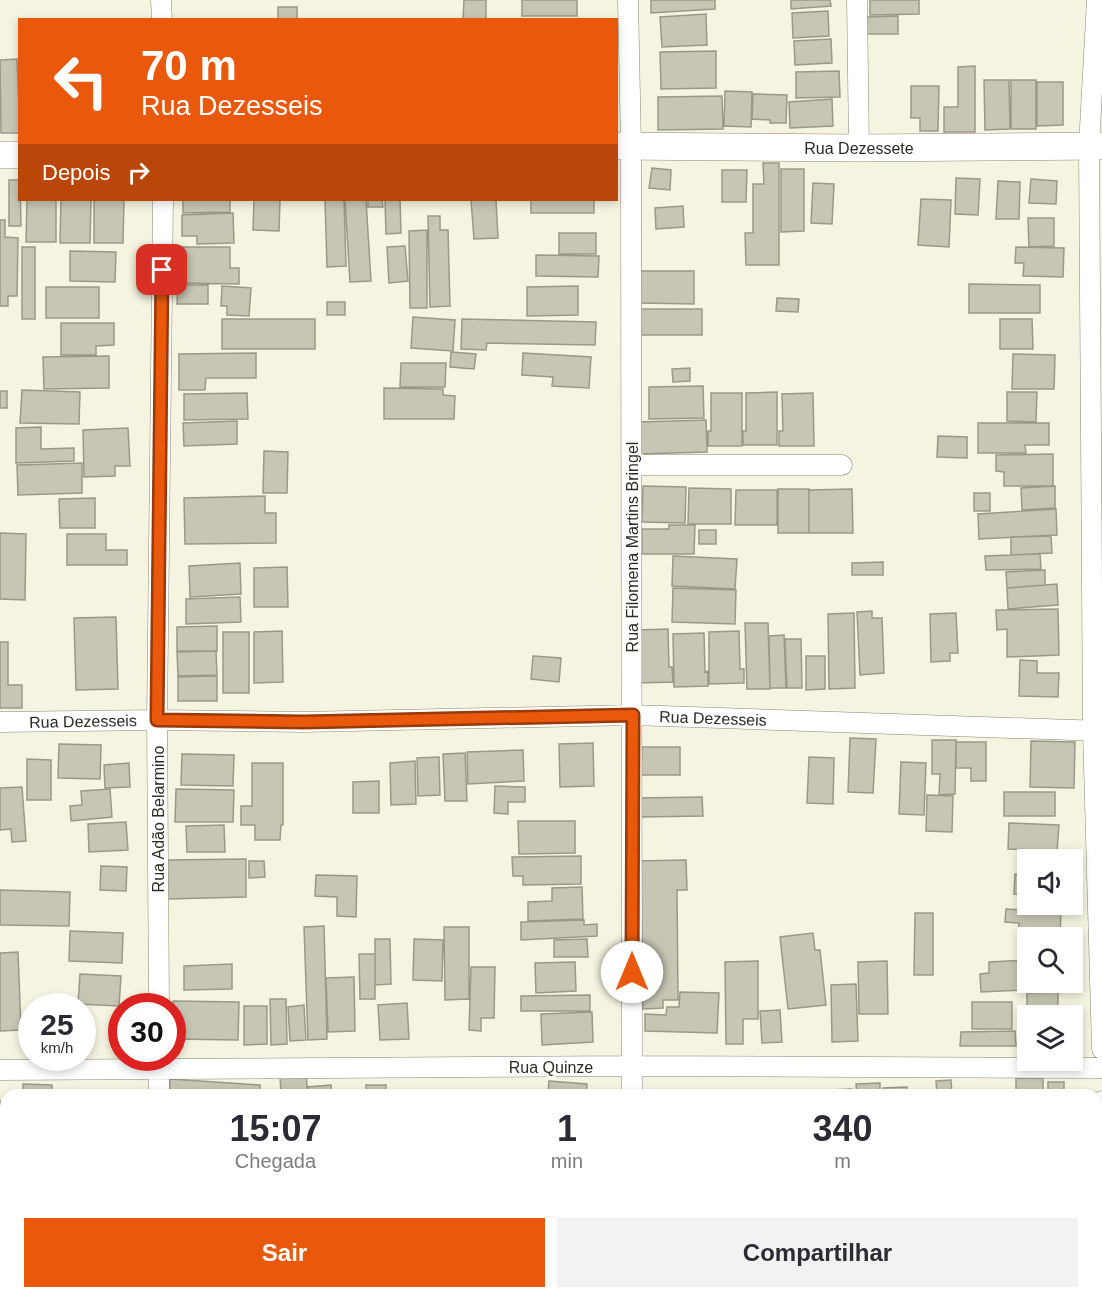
<!DOCTYPE html>
<html lang="pt">
<meta charset="utf-8">
<style>
body{margin:0;font-family:Arial,sans-serif;background:#f2f2f3;color:#2b2b33;height:100vh;display:flex;flex-direction:column;font-size:22px;white-space:nowrap}
*{box-sizing:border-box;margin:0}
p{font-size:20px;color:#7c7c81}
.icon{flex:none;width:33px;height:33px;fill:none;stroke:currentColor;stroke-width:2;stroke-linecap:round;stroke-linejoin:round}
.map{position:relative;flex:1;overflow:hidden}
.drawer{position:absolute;left:0px;top:1089px;width:1102px;height:210px;display:flex;flex-direction:column;background:#fff;border-radius:18px 18px 0 0;box-shadow:0 3px 9px #0003}
.drawer>*{flex:none}
.guide{position:absolute;left:18px;top:18px;width:600px;height:183px;border-radius:0px;box-shadow:0 3px 9px #0003;background:#ea580c;color:#fff;overflow:hidden}
.tools{position:absolute;left:1017px;top:849px;display:grid;gap:12px}
.tools a{display:grid;place-items:center;width:66px;height:66px;border-radius:0px;background:#fff;box-shadow:0 3px 9px #0003;font-size:30px}
.speed{position:absolute;left:18px;top:993px;display:flex;gap:12px;font-size:30px;font-weight:700;text-align:center}
.speed>*{display:grid;place-content:center;width:78px;height:78px;border-radius:50%;background:#fff;box-shadow:0 3px 9px #0003;line-height:1}
.speed small{font-size:15px;font-weight:400}
.speed .limit{border:9px solid #d22;background:#fff;color:#111}
.pin{position:absolute;display:grid;place-items:center;width:51px;height:51px;color:#fff;margin:-26px;border-radius:12px;box-shadow:0 3px 9px #0006}
.me{position:absolute;width:66px;margin:-33px;rotate:0deg;stroke-linejoin:round;filter:drop-shadow(0 0 4px #0008)}
.turn{display:flex;align-items:center;gap:21px;height:126px;padding:0 24px;font-size:27px}
.turn .icon{width:78px;height:78px;stroke-width:2.5}
.turn b{display:block;font-size:42px;line-height:51px}
.then{display:flex;align-items:center;height:57px;padding:0 24px;background:#0003;gap:12px;font-size:22px}
.eta{display:flex;justify-content:space-evenly;align-items:center;height:102px;text-align:center}
.eta b{font-size:36px;font-weight:700;line-height:42px}
.action{display:flex;gap:12px;margin-top:auto;padding:12px 24px}
.action a{flex:1;height:69px;border-radius:0px;background:#ea580c;color:#fff;font-size:24px;font-weight:700;line-height:69px;text-align:center}
.action a+a{background:#f2f2f3;color:#2b2b33}
.map>svg:first-child{display:block}
.building{fill:#c7c5b3;stroke:#9a9987;stroke-width:1.5}
.lines{fill:none;stroke-linecap:round;stroke-linejoin:round}
.street-casing{stroke:#898876;stroke-width:21}
.secondary-casing{stroke:#898876;stroke-width:28}
.street{stroke:#fff;stroke-width:20}
.secondary{stroke:#fff;stroke-width:27}
.route-casing{stroke:#983908;stroke-width:15}
.route{stroke:#ea580c;stroke-width:10}
.labels{text-anchor:middle;stroke-width:6;stroke-linejoin:round;paint-order:stroke}
.street-label{font-size:16px;fill:#2b2b23;stroke:#fff}
</style>
<div class="map">
<svg width="1102" height="1299" viewBox="0 0 1102 1299">
<rect width="100%" height="100%" fill="#f5f4e0"/>
<path class="building" d="M464,0H486V20H463Z
M522,0H577V16H522Z
M651,0H715V9L651,13Z
M791,0H830L831,6L791,9Z
M870,0H919V14L870,15Z
M278,7H297V20H278Z
M828,11L829,36L793,38L792,13Z
M706,14L707,45L662,47L660,17Z
M898,16V34H867V17Z
M831,39L832,63L795,65L794,41Z
M716,51V88L661,89L660,52Z
M17,59L20,133H1L0,60Z
M975,66V132H944V107H958V67Z
M839,71L840,97L796,98V72Z
M984,80H1009L1010,129L985,130Z
M1011,80H1036V129H1011Z
M1037,82H1063V125L1037,126Z
M911,86H939L938,131H920V118H911Z
M725,91L752,92L751,127L724,126Z
M753,94L787,95L786,123H770V120L752,119Z
M722,96L723,129L658,130V97Z
M832,99L833,126L790,128L789,102Z
M763,163H779V265H746L745,233H753V184H764Z
M652,168L671,170L670,190L649,188Z
M781,169H804V231L781,232Z
M722,170H747L746,202H722Z
M956,178L980,179L978,215L955,214Z
M1031,179L1057,181L1056,204L1029,203Z
M9,180H20L21,226H9Z
M998,181L1020,182L1019,219H996Z
M813,183L834,184L832,224L811,223Z
M921,199L951,200L949,247L918,245Z
M27,200H56V242H26Z
M61,200H91L90,243H60Z
M94,200H124L123,243H94Z
M183,200H230V212L183,213Z
M254,200H280L279,231L253,230Z
M325,200H344L346,266L327,267Z
M345,200H366L371,281L350,282Z
M368,200H382L383,207H368Z
M385,200H400L401,233L386,234Z
M471,200H496L498,238L474,239Z
M531,200H594V213H531Z
M683,206L684,227L656,229L655,208Z
M233,213L234,243L197,244V236H182V215Z
M428,216H440V230H448L450,306L430,307Z
M1028,218H1054V246L1029,247Z
M0,220H5V237L18,238L17,296H8V306H0Z
M427,230V308H410L409,231Z
M559,233H596V254H559Z
M405,246L408,281L389,283L387,247Z
M22,247H35V319H22Z
M177,247H230V268H239V284L177,283Z
M1016,247L1064,248L1063,277L1023,276L1024,263H1015Z
M70,251L116,252L115,282L70,281Z
M536,255L599,256L598,277L536,276Z
M640,271H694V304L639,303Z
M969,284L1040,285V313H969Z
M178,285H208V304H177Z
M222,286L251,288L249,316L227,315V306H221Z
M578,286V315L527,316V287Z
M46,287H99V318H46Z
M777,298L799,299L798,312L776,311Z
M327,302H345V315H327Z
M639,309H702V335H639Z
M413,317L455,320L453,351L411,348Z
M222,319H315V349H222Z
M462,319L596,322L595,345L487,343L486,350L461,349Z
M1000,319H1032L1033,349H1000Z
M61,323H114V345L96,346V355H61Z
M451,352L476,354L474,369L450,367Z
M256,353V378H206L205,390H179V354Z
M523,353L591,357L589,388L552,386L553,377L522,375Z
M1013,354L1055,355L1054,389H1012Z
M109,356V388L44,389L43,357Z
M401,363H446L445,387H400Z
M690,368V381L673,382L672,369Z
M703,386L704,418L649,419V387Z
M384,388L443,389V395L455,396L454,419H384Z
M22,390L80,392L79,424L20,423Z
M0,391H7V408H0Z
M777,392V445H743V431H746V393Z
M1007,392H1037L1036,422L1007,421Z
M247,393L248,419L184,420V394Z
M711,393H742V446H708V431H711Z
M813,393L814,446H779V431H783L782,394Z
M706,420L707,452L638,454V422Z
M237,421V444L184,446L183,423Z
M978,423H1049V445H1025L1026,453H978Z
M41,427V449L74,448V461L16,463V428Z
M128,428L130,466H115V476L84,477L83,430Z
M938,436L967,437V458L937,457Z
M264,451L288,452L287,493H263Z
M1053,454V486H1004V472L996,471V455Z
M82,463V493L18,495L17,465Z
M643,486L686,487L685,523L642,522Z
M1055,486V508L1022,510L1021,488Z
M689,488L731,489V524H688Z
M778,489H809V533H778Z
M852,489L853,533H809V490Z
M736,490H777V525H735Z
M974,493H990V511H974Z
M265,496V513H276V543L185,544L184,498Z
M95,498V528H60L59,499Z
M1056,509L1057,535L979,539L978,514Z
M669,525H695L694,554H642V529H669Z
M699,530H716V544H699Z
M0,533L26,534L25,600L0,599Z
M67,534H106V550H127V565H67Z
M1051,536L1052,553L1011,555V537Z
M1040,554L1041,569L986,570L985,556Z
M673,556L737,559L735,589L672,586Z
M883,562V575H852V563Z
M240,563L241,594L190,597L189,566Z
M287,567L288,607H254V568Z
M1045,570V585L1007,588L1006,572Z
M1057,584L1058,605L1008,609L1007,588Z
M673,588L736,590L735,624L672,622Z
M240,597L241,622L186,624V599Z
M1058,609L1059,655L1007,657V629L997,630L996,610Z
M872,611V618H882L884,673L860,675L857,612Z
M854,613L855,688L829,689L828,614Z
M956,613L958,653H950V661L931,662L930,614Z
M116,617L118,689L76,690L74,618Z
M745,623H768L770,689H747Z
M217,626V651H177V627Z
M668,629L669,667H672L673,682L638,683L637,630Z
M282,631L283,682L254,683V632Z
M739,631L740,669H744V683L709,684V632Z
M223,632H249V693H223Z
M704,633L705,672L708,671V686L674,687L673,634Z
M784,635L786,688H770L769,636Z
M785,639H801L802,688H787Z
M0,642H8V685H22V708H0Z
M216,651L217,675L178,676L177,652Z
M533,656L561,658L559,682L531,679Z
M806,656H825V689L806,690Z
M1020,660L1037,661V673H1059L1058,697L1019,696Z
M217,676V701H178V677Z
M850,738L876,739L873,793L848,792Z
M932,740H956L955,794L939,795L940,774H932Z
M1031,741L1075,742L1074,788L1030,787Z
M956,742H986V781H971V768H956Z
M593,743L594,786L560,787L559,744Z
M59,744L101,745L100,779L58,778Z
M642,747H680V775H641Z
M523,750L524,781L468,784L467,752Z
M465,753L467,801H445L443,754Z
M182,754L234,755L233,786L181,785Z
M439,757L440,795L418,796L417,758Z
M809,757L834,758L833,804L807,803Z
M27,759L51,760V800H27Z
M415,761L416,804L391,805L390,763Z
M901,762L926,763L924,815L899,814Z
M129,763L130,787L105,788L104,765Z
M252,763H283V825H281L280,840H255V825H241V806H252Z
M379,781V813H353V782Z
M495,786L525,787V802H508V814L494,813Z
M22,787L26,841L12,842L11,829L0,830V788Z
M110,789L112,817L71,821L70,806L82,805L81,791Z
M176,789L234,790L233,822H175Z
M1004,792H1055V816H1004Z
M927,795L953,796L952,832L926,831Z
M702,797L703,816L640,817L639,798Z
M518,821H575V853L519,854Z
M126,822L128,850L89,852L88,824Z
M1009,823L1059,825L1057,851L1008,849Z
M224,825L225,852H187L186,826Z
M1032,855H1067V860H1032Z
M581,856V884L523,885V876H513L512,857Z
M246,859V897L168,899L167,860Z
M686,860L687,890H677L678,1000H663V1008L643,1009L641,884L636,861Z
M249,861H264L265,877L249,878Z
M101,866L127,867L126,891L100,890Z
M1015,874L1028,875V895L1014,894Z
M316,875L357,876L356,917L337,916V897L315,896Z
M582,887L583,919L528,921V902L552,901V888Z
M0,890L70,892L69,926L0,925Z
M1028,904H1063V912L1027,910Z
M1006,909L1061,913L1060,935L1018,933L1019,923L1005,922Z
M915,913H933V975H914Z
M584,920V925L597,924V936L521,940V922Z
M324,926L327,1039L308,1040L304,927Z
M444,927H469V999L445,1000Z
M70,931L123,933L122,963L69,961Z
M813,933L815,950H820L826,1005L788,1009L780,937Z
M1019,934L1060,936V938H1028V955H1018Z
M375,939H390L391,984L375,985Z
M414,939L443,940L442,981L413,980Z
M587,939L588,957H554V940Z
M18,952L21,1030L0,1031V953Z
M359,954H375V999H360Z
M1028,960V982H1043V989L981,992L980,974L989,973V962Z
M758,961V1019H743V1044H726L725,962Z
M887,961L888,1014H859L858,962Z
M575,962L576,991L536,993L535,963Z
M232,964V989L184,990V966Z
M471,967H495L494,1018H481V1031L469,1030Z
M80,974L121,976L119,1006L78,1004Z
M354,977L355,1031L328,1032L326,978Z
M856,984L858,1041L832,1042L831,985Z
M680,992L719,993L717,1033L645,1031V1014L666,1015L667,1007H679Z
M1058,992V1014H1027V993Z
M590,995V1011H521V996Z
M270,999H286L287,1044L271,1045Z
M173,1001L239,1002L238,1040L172,1039Z
M972,1002H1012V1029H972Z
M407,1003L409,1039L380,1040L378,1005Z
M304,1005L306,1040L290,1041L288,1007Z
M244,1006H267V1044L244,1045Z
M780,1010L782,1042L762,1043L760,1011Z
M592,1012L593,1042L542,1045L541,1014Z
M1015,1031L1016,1046H960L961,1032Z
M306,1074L308,1095H281L280,1076Z
M1016,1078H1043V1095H1016Z
M170,1079L260,1085V1095H169Z
M951,1080L952,1095H937L936,1081Z
M549,1081L587,1084L586,1095H548Z
M1048,1082H1064V1095H1048Z
M880,1083V1095H857L856,1084Z
M23,1084L52,1085V1095H23Z
M331,1085L332,1095H308L307,1087Z
M366,1085H386V1095H366Z
M907,1087V1095H883V1088Z
M852,1089L853,1095H829V1090Z
M72,1090L114,1092V1095H72Z
M829,1090V1095H806L805,1092Z
M0,1101H6V1171H0Z
M19,1293H40V1299H19Z
M84,1293H127V1297L84,1298Z
M472,1293H504V1298L472,1299Z
M535,1293H593V1299H535Z
M758,1293H792L791,1299H758Z
M887,1293H915L914,1299H887Z
M917,1293L935,1294L934,1299H917Z
M967,1293H1063V1299H967Z
M280,1294V1299H262V1295Z"/>
<g class="lines">
<defs>
<path id="street" d="M161,0L162,20
M628,0L631,146L632,1095
M857,0L859,148
M1097,0L1089,146L1093,731L1102,1049
M632,465H842
M0,722L157,720L303,722L633,715L1102,731
M159,1006L157,720L163,200
M159,1058V1095
M0,1070L632,1066L1102,1068
M633,1293V1299
M159,1299V1293
M1099,1299L1102,1101"/>
<path id="secondary" d="M616,146L859,148L1102,146
M0,155H20"/>
</defs>
<use href="#street" class="street-casing"/>
<use href="#secondary" class="secondary-casing"/>
<use href="#street" class="street"/>
<use href="#secondary" class="secondary"/>
</g>
<g class="lines">
<defs>
<path id="route" d="M162,270L157,720L303,722L633,715L632,972"/>
</defs>
<use href="#route" class="route-casing"/>
<use href="#route" class="route"/>
</g>
<g class="labels">
<g class="street-label">
<text x="859" y="154">Rua Dezessete</text>
<text transform="translate(632 547) rotate(-90)" y="6">Rua Filomena Martins Bringel</text>
<text transform="translate(713 718) rotate(2)" y="6">Rua Dezesseis</text>
<text transform="translate(83 721) rotate(-1)" y="6">Rua Dezesseis</text>
<text transform="translate(158 819) rotate(-90)" y="6">Rua Adão Belarmino</text>
<text x="551" y="1073">Rua Quinze</text>
</g>
</g>
</svg>
<div class="tools">
<a><svg class="icon" aria-label="sound" viewBox="0 0 24 24"><path d="M4 9h4l5-4v14l-5-4H4zM17 9q2 3 0 6"/></svg></a>
<a><svg class="icon" aria-label="search" viewBox="0 0 24 24"><circle cx="10" cy="10" r="6"/><path d="M15 15l6 6"/></svg></a>
<a><svg class="icon" aria-label="layers" viewBox="0 0 24 24"><path d="M12 4l9 5-9 5-9-5zM3 14l9 5 9-5"/></svg></a>
</div>
<div class="speed"><div>25<small>km/h</small></div><div class="limit">30</div></div>
<div class="pin" style="left:162px;top:270px;background:#d93025"><svg class="icon" aria-label="arrive" viewBox="0 0 24 24"><path d="M6 21V4h12l-3 4 3 4H6"/></svg></div>
<svg class="me" style="left:632px;top:972px" viewBox="-20 -20 40 40"><circle r="19" fill="#fff"/><path d="M0-13L10 11 0 6-10 11z" fill="#ea580c"/></svg>
<div class="guide">
<div class="turn"><svg class="icon" aria-label="left" viewBox="0 0 24 24"><path d="M17 20v-9H6M10 6l-5 5 5 5"/></svg><div><b>70 m</b>Rua Dezesseis</div></div>
<div class="then">Depois<svg class="icon" aria-label="right" viewBox="0 0 24 24"><path d="M7 20v-9h11M14 6l5 5-5 5"/></svg></div>
</div>
<section class="drawer">
<div class="eta">
<div><b>15:07</b><p>Chegada</p></div>
<div><b>1</b><p>min</p></div>
<div><b>340</b><p>m</p></div>
</div>
<div class="action"><a>Sair</a><a>Compartilhar</a></div>
</section>
</div>
